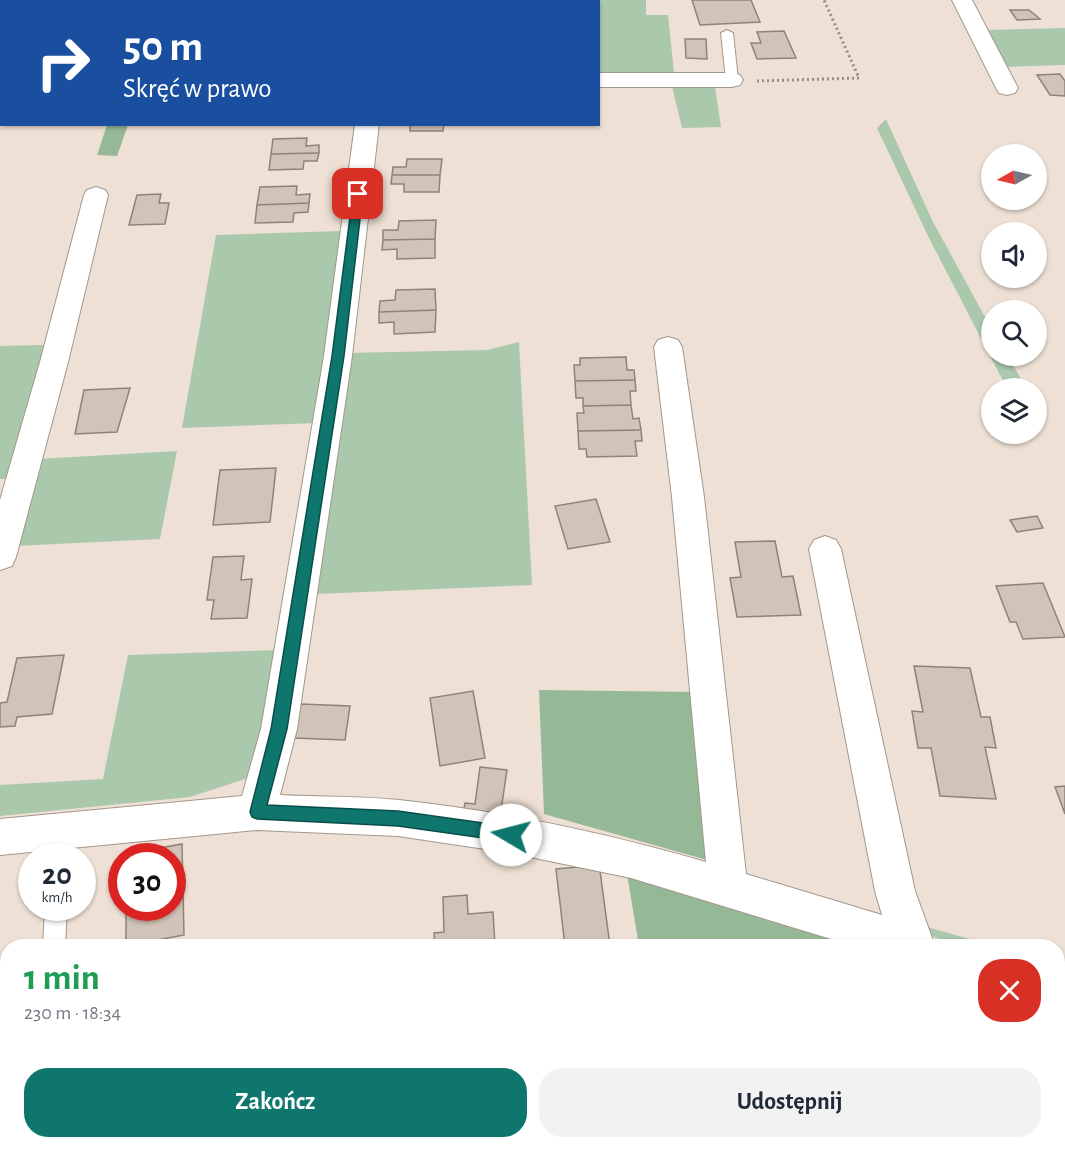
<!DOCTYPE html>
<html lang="pl">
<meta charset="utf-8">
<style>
body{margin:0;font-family:"Alegreya Sans",sans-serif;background:#f2f2f3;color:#1f2937;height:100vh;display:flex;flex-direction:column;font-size:22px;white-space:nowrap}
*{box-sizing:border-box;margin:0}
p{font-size:20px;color:#747a83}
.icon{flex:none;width:33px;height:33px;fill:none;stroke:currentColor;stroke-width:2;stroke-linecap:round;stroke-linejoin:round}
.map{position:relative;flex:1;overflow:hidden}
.sheet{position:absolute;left:0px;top:939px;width:1065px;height:210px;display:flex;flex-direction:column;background:#fff;border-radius:24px 24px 0 0;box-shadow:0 2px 4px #0004}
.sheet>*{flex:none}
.top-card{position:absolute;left:0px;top:0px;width:600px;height:126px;box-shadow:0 2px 4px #0004;background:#1a4fa0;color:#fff;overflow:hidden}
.needle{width:39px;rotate:262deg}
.controls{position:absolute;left:981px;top:144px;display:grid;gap:12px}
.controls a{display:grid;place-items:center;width:66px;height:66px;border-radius:50%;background:#fff;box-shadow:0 2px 4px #0004;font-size:30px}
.speed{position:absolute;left:18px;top:843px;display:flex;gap:12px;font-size:30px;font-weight:700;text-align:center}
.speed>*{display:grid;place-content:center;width:78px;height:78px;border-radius:50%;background:#fff;box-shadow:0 2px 4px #0004;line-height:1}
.speed small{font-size:15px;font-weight:400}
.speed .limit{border:9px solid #d22;background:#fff;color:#111}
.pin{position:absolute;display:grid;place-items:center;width:51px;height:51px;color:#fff;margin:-26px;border-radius:12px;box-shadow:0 3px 9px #0006}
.me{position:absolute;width:66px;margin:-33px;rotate:278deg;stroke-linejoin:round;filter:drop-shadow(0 0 4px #0008)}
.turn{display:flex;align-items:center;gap:21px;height:126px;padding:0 24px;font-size:27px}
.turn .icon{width:78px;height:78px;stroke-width:2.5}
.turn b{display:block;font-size:42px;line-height:51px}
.round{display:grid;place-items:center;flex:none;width:63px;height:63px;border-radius:24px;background:#f2f2f3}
.overview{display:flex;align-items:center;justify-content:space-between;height:102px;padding:0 24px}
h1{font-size:36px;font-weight:700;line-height:45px;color:#1e9e55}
.primary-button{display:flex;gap:12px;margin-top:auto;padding:12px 24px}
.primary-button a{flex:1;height:69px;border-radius:24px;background:#0f766e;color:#fff;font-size:24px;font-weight:700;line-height:69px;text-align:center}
.primary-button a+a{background:#f2f2f3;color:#1f2937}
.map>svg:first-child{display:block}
.green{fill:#aac8ab}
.forest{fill:#95b996}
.building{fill:#d0c3b7;stroke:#8f8378;stroke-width:1.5}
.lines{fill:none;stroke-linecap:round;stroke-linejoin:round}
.service-casing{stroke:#a3978c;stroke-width:2}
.minor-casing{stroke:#a3978c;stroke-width:2}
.path{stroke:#968c83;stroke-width:3;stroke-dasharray:2 3;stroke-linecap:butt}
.service{fill:#fff;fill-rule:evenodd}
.minor{fill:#fff;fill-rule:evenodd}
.route{fill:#0f766e;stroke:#0a4d48;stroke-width:1.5}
</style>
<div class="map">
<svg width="1065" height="1149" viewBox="0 0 1065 1149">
<rect width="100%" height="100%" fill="#eee0d4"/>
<path class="green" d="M542,0H646V15H668L674,73L599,74L598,2Z
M1065,28V65L1004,67L986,30Z
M672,86L715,87L721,127L682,128Z
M886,119L932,220L991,328L992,356H1007L1027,388H1008L1000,375L929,238L877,128Z
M341,231L316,423L182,428L216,235Z
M519,342L532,585L316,594L347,353L487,350Z
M44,345L28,412L8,479H0V346Z
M177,451L160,539L14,546L38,459Z
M277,650L263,742L248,778L190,797L0,816V785L103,779L128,655Z
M913,923L994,946C960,946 940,945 913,923Z
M7,1057V1115L0,1123V1064Z
M267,1142H425L426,1149H268Z"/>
<path class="forest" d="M107,125H128L117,156L97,155Z
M539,690L694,692L707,860L544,814Z
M626,868L864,946H639Z
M679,1142H955L957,1149H681Z"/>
<path class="building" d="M692,0H751L760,22L700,25Z
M1010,10H1029L1040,19L1017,20Z
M784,31L796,58L757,59L751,43H761L757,32Z
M685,39H706L707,59L686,58Z
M1060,74L1065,81V96L1050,95L1037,75Z
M410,124H444L443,131H410Z
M307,138L306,146L319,145V153L271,154L273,139Z
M319,153L317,161H304L303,169L269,170L271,154Z
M407,159H442L440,175H392L393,167H406Z
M392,175H440L439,192H404V184H391Z
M297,186L296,195L310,194L309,203L257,205L260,187Z
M161,194L159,203H169L165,224L129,225L137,195Z
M309,203L308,212L294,213L293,222L255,223L257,205Z
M436,220L435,239L383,240V230H398L399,221Z
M435,239V258L397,259V249L382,250L383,240Z
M435,289L436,310L379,312L380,301L395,300L396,290Z
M436,310L435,332L394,334V322L379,323V312Z
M626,357L627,370H634L635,380L575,381L574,365H580V358Z
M635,380L636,391H630L631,405L583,406V398H576L575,381Z
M130,388L117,432L75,434L84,390Z
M631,405L633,419L639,418L641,430L578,431L577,413H584L583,406Z
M641,430L642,441H635L637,456L587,457L586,449H579L578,431Z
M276,468L270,522L213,525L220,470Z
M596,499L610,542L568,549L555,506Z
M1037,516L1043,528L1017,532L1010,520Z
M775,541L782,577L793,576L801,615L737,617L730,578L741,577L735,542Z
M244,556L241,580L252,579L247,618L211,619L214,600H207L213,557Z
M1043,583L1065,637L1023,639L1016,622H1010L996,586Z
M64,655L52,714L17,717L15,726L0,727V703L7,702L17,658Z
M914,666L970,668L981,717H990L996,748L985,747L996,799L940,796L931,748H918L912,711L923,712Z
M473,691L485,758L440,766L430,698Z
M301,704L350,706L345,740L294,738Z
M480,767L507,770L500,817L463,813L465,803L475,804Z
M1065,786V814L1055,787Z
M182,844L184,935L126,946V908H172V856H127V854Z
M578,867L600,871L610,946H565L556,869Z
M467,895L468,914L493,912L495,946H435L434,933L444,932L443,897Z
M1058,1106L1065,1119V1135L1058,1138Z
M1023,1142H1050L1033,1149H1027Z"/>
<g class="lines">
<defs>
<path id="service" d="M727,30L733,33L738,80L732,84L726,80L721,33Z
M59,821L66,824L70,831L69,856H48V831L52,824Z
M45,908H67L65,946H43Z"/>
<path id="minor" d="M197,0H217L196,2Z
M401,0H421L400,2Z
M952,0H972L1018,88L1015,93L1007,95L999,93L996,88Z
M0,59H2V73H0Z
M598,73H732L740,75L743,80L740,85L732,87H598Z
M355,124H379L352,356L297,729L280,795C320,797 360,796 399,800C502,811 606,833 706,862L672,497L654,347L658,340L668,337L678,340L682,347L704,497L746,874L882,915L875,891L809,549L814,540L825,536L836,540L841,549L915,891L935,946H854L631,878L511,853L398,836L257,830L0,855V819L242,796L261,729L324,356Z
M96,187L105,190L108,195L68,362L16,557L12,566L0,570V500L40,362L84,195L87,190Z
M1058,974L1065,977V1019L1058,1016Z"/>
</defs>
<use href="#service" class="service-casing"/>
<use href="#minor" class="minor-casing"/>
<path class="path" d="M757,81L859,78L824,0"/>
<use href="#service" class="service"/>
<use href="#minor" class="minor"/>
</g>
<path class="route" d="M358,191L363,194L344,356L287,729L267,805L398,811L511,827L517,829L519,835L517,840L511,842L398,826L257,819L252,817L250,812L271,729L332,356L353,194Z"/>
</svg>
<div class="controls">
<a><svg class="needle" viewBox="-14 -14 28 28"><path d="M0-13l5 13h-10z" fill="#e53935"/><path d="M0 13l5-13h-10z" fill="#747a83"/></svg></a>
<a><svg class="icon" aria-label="sound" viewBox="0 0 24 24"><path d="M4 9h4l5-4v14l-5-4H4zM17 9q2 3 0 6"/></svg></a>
<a><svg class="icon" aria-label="search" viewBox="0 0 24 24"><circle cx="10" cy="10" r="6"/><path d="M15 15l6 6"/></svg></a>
<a><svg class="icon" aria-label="layers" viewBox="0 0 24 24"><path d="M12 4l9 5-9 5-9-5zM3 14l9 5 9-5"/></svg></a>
</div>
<div class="speed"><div>20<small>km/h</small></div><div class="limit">30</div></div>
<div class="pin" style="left:358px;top:194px;background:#d93025"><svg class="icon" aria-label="arrive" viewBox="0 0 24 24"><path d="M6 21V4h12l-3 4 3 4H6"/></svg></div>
<svg class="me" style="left:511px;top:835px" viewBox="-20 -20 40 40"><circle r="19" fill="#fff"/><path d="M0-13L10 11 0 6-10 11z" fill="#0f766e"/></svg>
<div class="top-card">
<div class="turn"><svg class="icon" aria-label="right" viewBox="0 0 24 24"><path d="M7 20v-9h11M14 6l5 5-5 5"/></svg><div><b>50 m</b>Skręć w prawo</div></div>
</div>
<section class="sheet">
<div class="overview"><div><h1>1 min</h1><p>230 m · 18:34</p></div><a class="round" style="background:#d93025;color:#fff"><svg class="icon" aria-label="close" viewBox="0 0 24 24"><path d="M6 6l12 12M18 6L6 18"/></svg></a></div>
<div class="primary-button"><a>Zakończ</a><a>Udostępnij</a></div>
</section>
</div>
